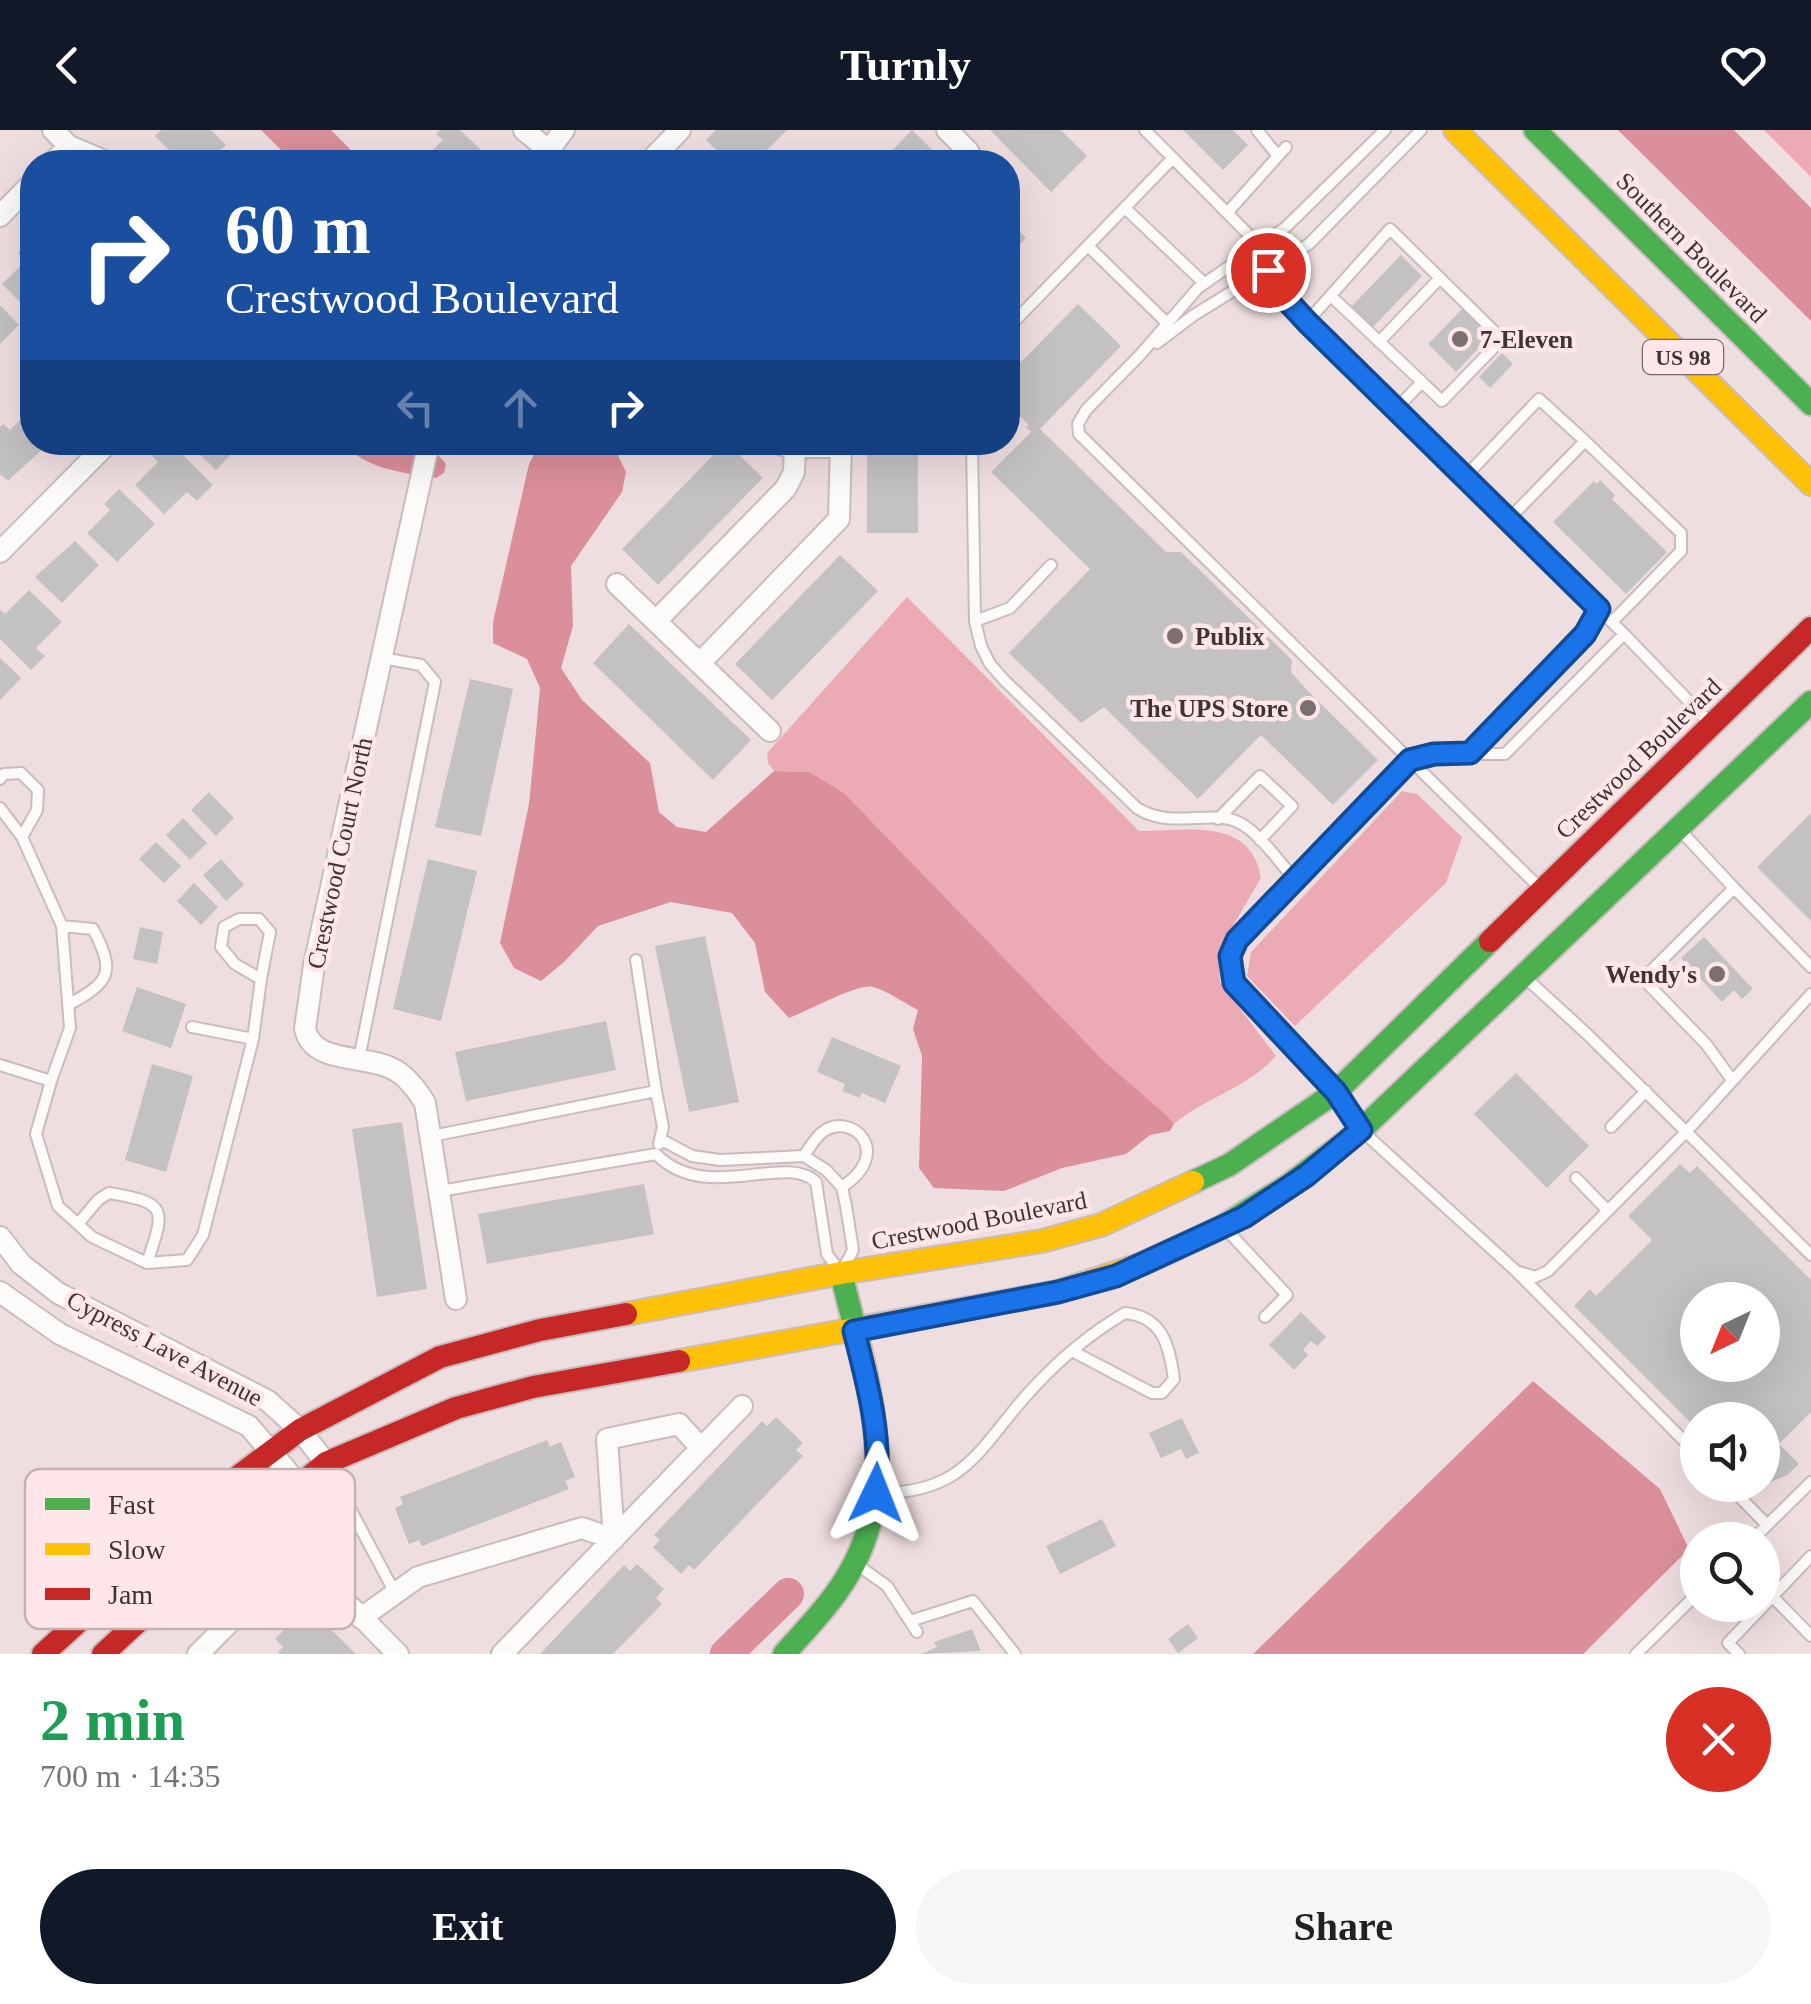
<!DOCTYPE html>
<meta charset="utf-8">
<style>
body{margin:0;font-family:"Times New Roman",serif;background:#f6f6f6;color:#202124;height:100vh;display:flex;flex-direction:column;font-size:38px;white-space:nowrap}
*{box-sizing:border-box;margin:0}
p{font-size:32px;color:#757577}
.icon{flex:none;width:55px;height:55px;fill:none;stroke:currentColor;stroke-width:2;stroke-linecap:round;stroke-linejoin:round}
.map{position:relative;height:1524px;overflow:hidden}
.panel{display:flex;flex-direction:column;background:#fff;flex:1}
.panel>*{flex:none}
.top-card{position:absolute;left:20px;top:20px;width:1000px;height:305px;border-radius:40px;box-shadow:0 10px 40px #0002;background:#1a4fa0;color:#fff;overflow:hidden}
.needle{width:65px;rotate:223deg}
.fabs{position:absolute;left:1680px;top:1152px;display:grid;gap:20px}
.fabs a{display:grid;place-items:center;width:100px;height:100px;border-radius:50%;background:#fff;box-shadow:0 10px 40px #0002;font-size:50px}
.pin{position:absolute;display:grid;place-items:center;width:85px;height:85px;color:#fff;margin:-42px;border:5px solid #fff;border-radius:50%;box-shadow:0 2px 10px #0007}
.me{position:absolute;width:110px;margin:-55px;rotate:2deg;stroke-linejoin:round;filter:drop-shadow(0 0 8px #0008)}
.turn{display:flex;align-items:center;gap:35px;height:210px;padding:0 40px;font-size:45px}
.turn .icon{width:130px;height:130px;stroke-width:2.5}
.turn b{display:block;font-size:70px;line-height:85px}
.lanes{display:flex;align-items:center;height:95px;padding:0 40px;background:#0003;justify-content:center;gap:50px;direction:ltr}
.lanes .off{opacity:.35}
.round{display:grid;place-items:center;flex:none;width:105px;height:105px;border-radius:52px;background:#f6f6f6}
.head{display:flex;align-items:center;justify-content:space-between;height:170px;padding:0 40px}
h1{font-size:60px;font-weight:800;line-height:75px;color:#1e9e55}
.primary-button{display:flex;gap:20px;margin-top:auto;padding:20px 40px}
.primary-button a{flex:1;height:115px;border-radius:60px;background:#111827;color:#fff;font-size:40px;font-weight:800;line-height:115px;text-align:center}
.primary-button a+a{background:#f6f6f6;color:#202124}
header{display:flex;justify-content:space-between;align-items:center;height:130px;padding:0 40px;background:#111827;color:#fff;font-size:45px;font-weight:800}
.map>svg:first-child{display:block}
.forest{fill:#ecabb4}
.water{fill:#db8f9a}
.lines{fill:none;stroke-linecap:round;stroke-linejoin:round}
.river{stroke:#db8f9a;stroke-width:32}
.building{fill:#c3c1c2;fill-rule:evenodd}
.lane-casing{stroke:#c9bcbd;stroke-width:14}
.street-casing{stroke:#c9bcbd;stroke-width:24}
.fast-casing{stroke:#c9bcbd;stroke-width:26}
.slow-casing{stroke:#c9bcbd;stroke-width:26}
.jam-casing{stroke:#c9bcbd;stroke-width:26}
.lane{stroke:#fdfafa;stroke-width:10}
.street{stroke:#fdfafa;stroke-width:20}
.fast{stroke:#4caf50;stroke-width:22}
.slow{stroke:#ffc107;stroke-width:22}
.jam{stroke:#c62828;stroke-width:22}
.route-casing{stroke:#114b97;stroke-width:25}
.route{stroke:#1a73e8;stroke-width:18}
.poi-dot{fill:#7d6f70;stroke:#ffe6e8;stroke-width:4}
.labels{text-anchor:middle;stroke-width:9;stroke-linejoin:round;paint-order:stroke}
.shield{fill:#ffe6e8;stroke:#79696a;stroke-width:2.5}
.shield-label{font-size:22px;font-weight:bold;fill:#3f3334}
.street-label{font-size:25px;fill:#3f3334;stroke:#ffe6e8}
.poi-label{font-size:25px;font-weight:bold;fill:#3f3334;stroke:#ffe6e8;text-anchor:start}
.key{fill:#ffe6e8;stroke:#c5b0b2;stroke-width:2.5}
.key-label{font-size:28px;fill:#3f3334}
</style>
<header><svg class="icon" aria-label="back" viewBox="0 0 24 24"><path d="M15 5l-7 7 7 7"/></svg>Turnly<svg class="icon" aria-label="heart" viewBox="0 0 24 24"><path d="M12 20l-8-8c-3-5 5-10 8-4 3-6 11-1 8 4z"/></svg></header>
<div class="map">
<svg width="1811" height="1524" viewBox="0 0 1811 1524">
<rect width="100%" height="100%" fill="#efdedf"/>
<path class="forest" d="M1764,0H1811V47Z
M907,467L1139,701C1187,701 1251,686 1261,748L1218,821L1220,852L1276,926C1248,958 1206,967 1174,994L1104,931L844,663L810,642L774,641L768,633L767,623Z
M1402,661L1417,664L1462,707L1446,753L1295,896L1247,846L1251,822Z"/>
<path class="water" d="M261,0H331L363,32H293Z
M1618,0H1734L1811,78V191Z
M541,312L612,313L626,342L622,362L571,436L573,496L561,538L582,570L650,633L659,682L677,697L706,702L774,641L810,642L844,663L1104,931L1165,984L1174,994L1170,1001L1150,1005L1126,1024L1062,1038L1004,1061L934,1058L919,1038L922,926L913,899L918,880C904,873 888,861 873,857C858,853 808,881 789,888L765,862L755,813L732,783L671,772L598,796L564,832L541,851L514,838L500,813L529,674L535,613L540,558L527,529L493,513V492L529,334Z
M344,313C376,313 425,304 446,334L444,343L436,348C405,343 364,339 344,313Z
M1533,1251L1660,1359L1689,1419L1583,1524H1253Z"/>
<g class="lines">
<path class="river" d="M726,1524L788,1464"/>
</g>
<path class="building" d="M161,0H211L226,15L208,32H181L155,6Z
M440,0H460L482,21L471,32H420L443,10L436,4Z
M716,0H787L755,32H729L706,10Z
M912,0L945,32H881Z
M990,0H1061L1087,26L1051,62Z
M1183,0H1233L1248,15L1223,40Z
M1008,90L1026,108L1008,126Z
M32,109V178L29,181L2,154L26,131L18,123Z
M1401,125L1422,146L1372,198L1350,178Z
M1078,174L1121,216L1040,299L1166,422H1181L1292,530L1291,542L1306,559L1378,630L1333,675L1261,605L1198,669L1104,577L1081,593L1009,523L1090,439L991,342L1031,302L1026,297L1029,295L1008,274V245Z
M0,175L19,195L0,214Z
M1464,177L1492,204L1456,242L1428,214Z
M1502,223L1513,234L1490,258L1479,247Z
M22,288L32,299V312L48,314L8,351L0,344V297L3,294L10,300Z
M165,312H170L213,355L197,371L187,362L164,384L135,355L158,332L152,326Z
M187,312H243L216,340Z
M726,312L763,348L658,455L622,419Z
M867,312H918V403H867Z
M1600,350L1615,365L1612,369L1667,422L1626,464L1553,392L1594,351L1597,354Z
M119,359L155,394L117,432L87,403L110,380L104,374Z
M75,411L99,435L62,473L35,447Z
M840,425L878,461L772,570L735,534Z
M29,460L62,492L36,518L45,526L31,540L0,509V480L5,484Z
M629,494L751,610L713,650L593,533Z
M0,528L21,548L0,570Z
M470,549L513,559L481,706L435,697Z
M209,662L234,688L216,706L191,680Z
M1811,683V791L1757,737Z
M183,688L207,713L190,730L166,705Z
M156,712L181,736L164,753L139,729Z
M221,729L244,755L226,771L203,745Z
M428,729L477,741L441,891L393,879Z
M194,753L218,777L201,795L177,771Z
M140,797L163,802L157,834L133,829Z
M705,806L739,972L689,982L655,816Z
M1704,807L1753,859L1742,869L1734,860L1722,872L1681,828Z
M137,857L186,874L171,918L122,901Z
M606,891L616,940L466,971L455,922Z
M832,907L901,936L885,973L862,963L860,968L842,961L845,954L817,942Z
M152,934L193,946L166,1042L125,1030Z
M1516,943L1589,1016L1547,1058L1474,984Z
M402,992L427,1159L377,1167L352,999Z
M1680,1034L1690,1043L1697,1036L1811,1150V1282L1779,1314L1799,1334L1787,1345L1762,1356V1290H1698V1300L1574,1176L1590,1159L1596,1166L1652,1110L1628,1086ZM1698,1170H1762V1235H1698Z
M644,1054L654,1104L487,1134L478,1084Z
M1301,1182L1326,1207L1317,1216L1311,1211L1303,1220L1308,1225L1294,1240L1269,1215Z
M776,1287L803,1313L796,1320L803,1326L694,1440L689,1435L681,1444L653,1417L660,1410L654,1405L762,1291L767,1296Z
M1182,1288L1199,1323L1186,1329L1181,1319L1161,1328L1149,1303Z
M547,1310L550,1317L561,1312L575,1347L565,1351L569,1359L422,1416L419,1410L409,1414L395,1378L403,1374L400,1367Z
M1102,1389L1116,1416L1060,1444L1046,1416Z
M637,1434L664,1459L656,1468L662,1474L613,1524H540L624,1435L630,1441Z
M301,1482L308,1488L314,1483L356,1524H280L278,1522L283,1517L275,1509Z
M1188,1494L1198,1508L1178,1523L1168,1509Z
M972,1499L981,1521L921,1524L937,1517L934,1512Z"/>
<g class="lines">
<defs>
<path id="lane" d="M1145,0L1247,103L1284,167L1303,189L1624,504L1708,591
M1257,0L1278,26
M1385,0L1286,97L1198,158L1140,225L1086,280L1078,294L1079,304L1539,757
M1126,79L1204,153
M1228,82L1286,17
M1089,117L1167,193
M1331,166L1422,252
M1307,192L1390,99L1502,209L1442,271L1422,252L1395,280
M1008,198L1173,28
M1379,212L1440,148
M1157,213L1194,185L1309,114L1421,0
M972,312L975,491L981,516L990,534L1004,550L1137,678C1171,700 1210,679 1238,692C1260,703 1277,730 1294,748
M1464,348L1539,269L1585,311
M1507,391L1585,311L1681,403V421L1612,492
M975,491L1010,478L1051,435
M1624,504L1505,624H1433L1410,630L1237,810L1230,826V841L1234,853L1248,870L1336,962L1361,1000L1516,1141L1535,1147L1548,1141L1687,1001L1811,864
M1470,623L1585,504L1599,479
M0,649L4,644L21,643L38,660L37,680L22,707
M0,678L22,707L62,796L70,898L51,951L0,935
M1218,689L1260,646L1292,676L1260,710
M1680,700L1734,758
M62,796L93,799C116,843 110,852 68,875
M636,830L656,961
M1528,850L1587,904L1811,1125
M253,909L261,849L235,834L221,817L224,797L239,789H259L270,802L261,849
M359,929L435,552L421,535L382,528
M1732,950L1706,914L1643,849L1734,758L1811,837
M51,951L36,1004L58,1076L92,1107L147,1133L187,1130L203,1105L253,909L192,897
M1611,997L1646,961
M432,1006L656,961L663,997L659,1014
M656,1024C706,1075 784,1022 816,1052L827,1124L841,1143L853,1120L846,1076L842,1057L826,1040L804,1026L720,1030L692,1026L660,1009
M804,1026C810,1017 816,1006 824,1001C853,982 894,1023 842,1057
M1576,1048L1608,1081
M440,1061L656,1024
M78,1094L98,1070L109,1063C169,1073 165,1079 147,1133
M1225,1098L1287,1165L1265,1187
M1517,1142L1698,1325
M328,1337L395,1463
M1728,1355L1767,1395
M877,1363C969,1364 980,1314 1035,1256C1062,1227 1091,1203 1125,1183C1163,1187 1169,1215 1174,1249L1162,1263H1152L1072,1221
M1752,1410L1811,1352
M859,1436L887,1456L917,1502
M1772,1466L1811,1506
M910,1491L973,1471L1015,1524
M1636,1524L1698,1463
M1739,1524L1728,1513L1811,1426"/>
<path id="street" d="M53,0L69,16L107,32
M524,0L548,20
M947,0L968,21L974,32
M53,32L69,16
M540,32L564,0
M649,32L680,0
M0,86L32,53
M429,312L314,835L305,899C313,935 366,924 393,939C407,946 417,960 425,973L456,1169
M773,312L789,317H841
M0,422L109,312
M617,454L770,601
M656,491L786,358L794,342L795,317
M700,533L839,389L841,312
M0,1107L21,1134L58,1163L268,1271L300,1300L326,1333
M0,1162L60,1204L249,1296L299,1355
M361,1488L418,1447L582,1398L614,1409L607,1309L679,1294L701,1318
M198,1524C229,1495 279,1429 328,1460C354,1476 376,1503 398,1524
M502,1524L742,1276"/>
<path id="fast" d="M1535,0L1811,274
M1193,1052L1229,1035L1336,962L1490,811
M1220,1098L1290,1054L1361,1000L1811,572
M784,1524C809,1496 837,1468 854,1434C902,1343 863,1235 841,1143"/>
<path id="slow" d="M1455,0L1811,354
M626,1184L841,1143L1042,1111L1101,1095L1193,1052
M679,1231L1057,1162L1142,1134L1220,1098"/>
<path id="jam" d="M1490,811L1811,498
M43,1524L240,1345L300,1300L440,1227L540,1200L626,1184
M103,1524L166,1466L326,1333L456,1278L533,1257L679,1231"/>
</defs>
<use href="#lane" class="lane-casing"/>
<use href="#street" class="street-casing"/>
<use href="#fast" class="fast-casing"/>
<use href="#slow" class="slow-casing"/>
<use href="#jam" class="jam-casing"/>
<use href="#lane" class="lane"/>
<use href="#street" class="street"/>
<use href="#fast" class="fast"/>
<use href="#slow" class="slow"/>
<use href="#jam" class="jam"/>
</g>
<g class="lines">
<defs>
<path id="route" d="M876,1363C882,1307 868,1255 854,1201L1058,1162L1116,1146L1244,1087L1307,1045L1361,1000L1336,962L1234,853L1230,826L1237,810L1410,630L1434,624L1470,623L1585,504L1599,479L1307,192L1284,167L1268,140"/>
</defs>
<use href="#route" class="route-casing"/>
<use href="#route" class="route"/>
</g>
<g class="poi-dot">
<circle cx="1460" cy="209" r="10"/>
<circle cx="1175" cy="506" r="10"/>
<circle cx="1308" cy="578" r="10"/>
<circle cx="1717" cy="844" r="10"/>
</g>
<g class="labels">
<rect class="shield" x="1643" y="210" width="80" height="34" rx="8"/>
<g class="shield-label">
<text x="1683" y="235">US 98</text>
</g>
<g class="street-label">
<text transform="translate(1692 117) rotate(45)" y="9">Southern Boulevard</text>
<text transform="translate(1638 628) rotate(-44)" y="9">Crestwood Boulevard</text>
<text transform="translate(339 723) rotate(-78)" y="9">Crestwood Court North</text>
<text transform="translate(979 1090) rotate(-11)" y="9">Crestwood Boulevard</text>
<text transform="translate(165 1218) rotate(28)" y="9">Cypress Lave Avenue</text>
</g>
<g class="poi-label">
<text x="1480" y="218">7-Eleven</text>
<text x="1195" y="515">Publix</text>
<text x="1288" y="587" text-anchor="end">The UPS Store</text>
<text x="1697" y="853" text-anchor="end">Wendy's</text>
</g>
</g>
<rect x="25" y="1339" width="330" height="160" rx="15" class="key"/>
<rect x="45" y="1368" width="45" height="12" fill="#4caf50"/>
<rect x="45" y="1413" width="45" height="12" fill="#ffc107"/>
<rect x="45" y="1458" width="45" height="12" fill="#c62828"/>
<g class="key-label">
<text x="108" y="1384">Fast</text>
<text x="108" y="1429">Slow</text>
<text x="108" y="1474">Jam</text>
</g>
</svg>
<div class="fabs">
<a><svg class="needle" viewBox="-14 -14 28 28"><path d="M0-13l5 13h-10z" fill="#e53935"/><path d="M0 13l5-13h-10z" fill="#757577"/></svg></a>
<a><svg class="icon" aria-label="sound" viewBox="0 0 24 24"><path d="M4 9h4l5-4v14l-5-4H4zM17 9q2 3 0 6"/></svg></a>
<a><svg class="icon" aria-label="search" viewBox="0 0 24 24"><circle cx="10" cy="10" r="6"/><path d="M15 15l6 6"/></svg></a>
</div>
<div class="pin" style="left:1268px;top:140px;background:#d93025"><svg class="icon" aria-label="arrive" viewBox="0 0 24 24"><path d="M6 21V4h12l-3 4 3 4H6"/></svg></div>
<svg class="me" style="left:876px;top:1363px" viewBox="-20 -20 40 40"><path d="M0-17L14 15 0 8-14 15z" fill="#1a73e8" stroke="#fff" stroke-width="4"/></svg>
<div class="top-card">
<div class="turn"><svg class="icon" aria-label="right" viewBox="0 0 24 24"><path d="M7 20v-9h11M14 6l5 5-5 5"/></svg><div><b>60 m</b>Crestwood Boulevard</div></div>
<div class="lanes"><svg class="icon off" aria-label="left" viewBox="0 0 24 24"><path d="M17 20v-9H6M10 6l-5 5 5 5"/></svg><svg class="icon off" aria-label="ahead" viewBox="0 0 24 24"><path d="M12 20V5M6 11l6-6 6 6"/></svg><svg class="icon" aria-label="right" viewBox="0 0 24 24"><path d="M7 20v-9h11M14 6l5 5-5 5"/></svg></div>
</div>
</div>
<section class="panel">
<div class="head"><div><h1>2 min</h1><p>700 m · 14:35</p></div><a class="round" style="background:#d93025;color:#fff"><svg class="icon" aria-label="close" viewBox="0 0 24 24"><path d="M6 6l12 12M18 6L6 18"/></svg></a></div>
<div class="primary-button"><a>Exit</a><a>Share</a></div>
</section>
